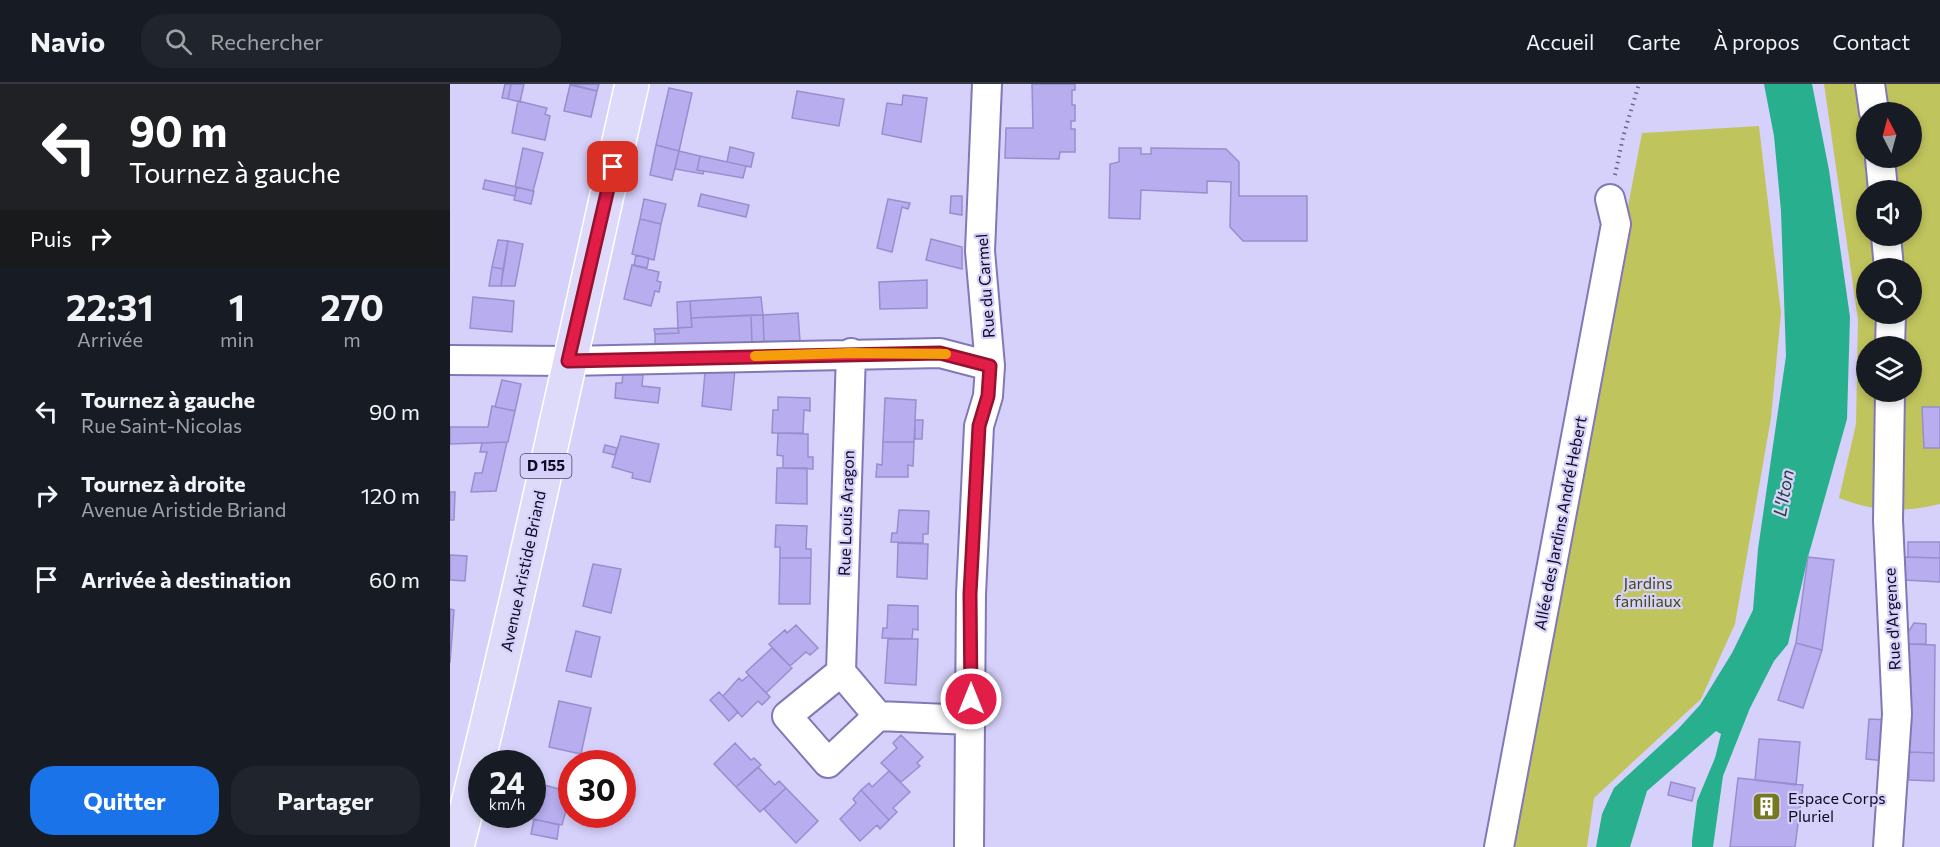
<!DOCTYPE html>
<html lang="fr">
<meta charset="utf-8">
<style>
body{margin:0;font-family:Commissioner,sans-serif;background:#20242c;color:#f1f3f6;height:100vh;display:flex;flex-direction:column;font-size:22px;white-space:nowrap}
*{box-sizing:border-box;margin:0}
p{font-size:20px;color:#9ea1a6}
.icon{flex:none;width:33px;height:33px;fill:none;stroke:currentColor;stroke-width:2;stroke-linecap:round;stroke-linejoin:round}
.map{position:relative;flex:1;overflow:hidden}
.sheet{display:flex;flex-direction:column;background:#171b24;width:450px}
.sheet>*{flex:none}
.hud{background:#202124;color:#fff;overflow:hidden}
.needle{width:39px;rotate:354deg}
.controls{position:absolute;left:1406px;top:18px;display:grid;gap:12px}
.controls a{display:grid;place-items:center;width:66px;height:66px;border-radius:50%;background:#171b24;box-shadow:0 3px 9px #0003;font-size:30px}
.speed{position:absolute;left:18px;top:666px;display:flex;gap:12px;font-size:30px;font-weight:700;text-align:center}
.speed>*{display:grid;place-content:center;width:78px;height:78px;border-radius:50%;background:#171b24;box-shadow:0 3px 9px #0003;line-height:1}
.speed small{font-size:15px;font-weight:400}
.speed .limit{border:9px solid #d22;background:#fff;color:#111}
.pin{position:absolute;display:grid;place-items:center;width:51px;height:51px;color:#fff;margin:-26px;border-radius:12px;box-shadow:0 3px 9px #0006}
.me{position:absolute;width:66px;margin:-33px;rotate:0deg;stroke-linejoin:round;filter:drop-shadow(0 0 4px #0008)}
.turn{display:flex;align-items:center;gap:21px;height:126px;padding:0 30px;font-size:27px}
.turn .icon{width:78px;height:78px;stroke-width:2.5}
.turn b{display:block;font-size:42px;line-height:51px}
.then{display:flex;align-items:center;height:57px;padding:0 30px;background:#0003;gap:12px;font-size:22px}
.eta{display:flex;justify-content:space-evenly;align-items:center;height:102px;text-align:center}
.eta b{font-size:36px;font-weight:700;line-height:42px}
.action{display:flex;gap:12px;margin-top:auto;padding:12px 30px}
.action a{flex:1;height:69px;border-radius:24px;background:#1a73e8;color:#fff;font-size:24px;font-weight:700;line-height:69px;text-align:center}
.action a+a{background:#20242c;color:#f1f3f6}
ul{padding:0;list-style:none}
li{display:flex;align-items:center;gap:18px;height:84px;padding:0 30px}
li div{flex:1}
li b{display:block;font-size:22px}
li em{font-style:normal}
header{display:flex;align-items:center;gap:36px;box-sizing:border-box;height:84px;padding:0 30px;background:#171b24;border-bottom:2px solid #363941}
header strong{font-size:28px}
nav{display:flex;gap:33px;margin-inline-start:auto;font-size:21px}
.search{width:420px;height:54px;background:#20242c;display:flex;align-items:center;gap:15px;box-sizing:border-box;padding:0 21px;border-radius:24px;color:#9ea1a6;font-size:22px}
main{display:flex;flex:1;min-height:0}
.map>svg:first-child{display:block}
.green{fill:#c0c45d;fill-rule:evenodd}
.water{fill:#28af8d}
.building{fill:#b7adef;stroke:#988ece;stroke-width:1.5}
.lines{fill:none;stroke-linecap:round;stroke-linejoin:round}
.minor-casing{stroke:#8277b7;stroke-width:32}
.major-casing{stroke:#fff;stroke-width:36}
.path{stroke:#6c6686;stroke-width:4;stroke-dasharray:1.5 4.5;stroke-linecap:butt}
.minor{stroke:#fff;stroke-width:28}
.major{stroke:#dedafa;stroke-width:33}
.route-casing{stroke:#92132f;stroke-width:15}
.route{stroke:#e11d48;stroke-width:10}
.slow{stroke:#f59e0b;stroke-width:10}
.labels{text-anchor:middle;stroke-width:4.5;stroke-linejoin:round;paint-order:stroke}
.shield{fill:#d6d1fb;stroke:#4b4562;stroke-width:1.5}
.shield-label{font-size:15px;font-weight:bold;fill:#0f0921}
.street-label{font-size:16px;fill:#0f0921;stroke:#d6d1fb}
.park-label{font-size:16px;fill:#464812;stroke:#d6d1fb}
.poi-label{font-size:16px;fill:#0f0921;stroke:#d6d1fb;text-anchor:start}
.water-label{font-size:18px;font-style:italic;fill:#254037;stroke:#d6d1fb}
</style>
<header>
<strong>Navio</strong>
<div class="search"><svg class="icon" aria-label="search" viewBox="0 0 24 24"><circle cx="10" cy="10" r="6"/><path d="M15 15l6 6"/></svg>Rechercher</div>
<nav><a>Accueil</a><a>Carte</a><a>À propos</a><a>Contact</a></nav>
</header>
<main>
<section class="sheet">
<div class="hud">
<div class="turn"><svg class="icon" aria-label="left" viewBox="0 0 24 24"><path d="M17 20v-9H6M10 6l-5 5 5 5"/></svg><div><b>90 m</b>Tournez à gauche</div></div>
<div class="then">Puis<svg class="icon" aria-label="right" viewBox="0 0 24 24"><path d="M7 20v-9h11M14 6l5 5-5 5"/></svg></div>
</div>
<div class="eta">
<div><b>22:31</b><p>Arrivée</p></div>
<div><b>1</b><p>min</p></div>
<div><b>270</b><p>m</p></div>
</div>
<ul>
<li><svg class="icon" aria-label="left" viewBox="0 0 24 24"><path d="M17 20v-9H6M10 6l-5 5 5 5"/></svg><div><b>Tournez à gauche</b><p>Rue Saint-Nicolas</p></div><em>90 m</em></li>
<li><svg class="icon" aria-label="right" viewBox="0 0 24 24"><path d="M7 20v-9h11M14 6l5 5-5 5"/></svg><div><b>Tournez à droite</b><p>Avenue Aristide Briand</p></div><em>120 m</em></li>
<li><svg class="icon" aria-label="arrive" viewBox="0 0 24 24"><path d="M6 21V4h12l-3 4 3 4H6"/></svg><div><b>Arrivée à destination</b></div><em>60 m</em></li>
</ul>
<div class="action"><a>Quitter</a><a>Partager</a></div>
</section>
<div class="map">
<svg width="1490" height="763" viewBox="0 0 1490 763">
<rect width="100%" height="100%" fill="#d6d1fb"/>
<path class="green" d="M1374,0H1490V420C1453,429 1425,428 1389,414L1406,340L1408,236ZM1416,28H1461V74H1416ZM1416,106H1461V152H1416ZM1416,184H1461V230H1416ZM1416,262H1461V308H1416Z
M1309,42L1331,229L1321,334L1285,540L1251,615L1144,714L1137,763H1056L1192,49Z"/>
<path class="water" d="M1314,0H1362L1379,86L1400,233L1397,335L1358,473L1338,560L1324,577L1300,624L1273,692L1263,763H1242V757L1247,717L1265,674L1271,650L1266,647L1197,707L1180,763H1146L1152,730L1164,704L1228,645L1250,621L1282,569L1303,526L1308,465L1336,272L1331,127L1324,52Z"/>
<path class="building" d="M55,0H61L58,15L52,14Z
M61,0H74L70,18L58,15Z
M120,0H149L147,7Z
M582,0H625V6H622V21H625V37H621V45H625V68H610L609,75L555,74L556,44H583Z
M120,1L147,7L141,33L114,27Z
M219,4L242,9L229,67L206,61Z
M347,7L394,15L389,42L342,34Z
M453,11L477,14L471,58L432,50L437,19L452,21Z
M68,17L97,24L95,30L100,32L95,56L62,49Z
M206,61L229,67L222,96L200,91Z
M280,63L304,69L301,83L277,78Z
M73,64L93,69L83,107L65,103Z
M669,64H691V70H701V64L776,65L789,78V112H857V157H793L780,143L781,98L757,97V109L691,106L690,135L659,134L660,80L669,78Z
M229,67L250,72L247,86L254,87L253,90L225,85Z
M250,72L296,82L293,94L247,86Z
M35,96L67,103L65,112L33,105Z
M67,103L84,107L81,120L64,116Z
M251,110L299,121L296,133L248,122Z
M501,112H512V131L500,129Z
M194,115L216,120L211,140L190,135Z
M438,115L460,119L458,125L452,123L442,168L427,164Z
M190,135L211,140L204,176L182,170Z
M481,155L512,163V185L476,176Z
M48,156L58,157L53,185L42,183Z
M58,157L73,160L65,202H51Z
M186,171L199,174L197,184L184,181Z
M182,181L209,188L207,197L211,198L209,208L205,207L201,222L174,215Z
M42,183L53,185L51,202H39Z
M477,196V224L430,225L429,198Z
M23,213L64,217L62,248L20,244Z
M311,213L313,231L241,234L240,217Z
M240,217L242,243L228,244L227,218Z
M348,229L350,257L314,258L313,231Z
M301,231H313L314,258L302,259Z
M301,231L302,259L205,262V250L229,249L228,244L242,243L241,234Z
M228,244L229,249L205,250L204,245Z
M286,275L281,326L252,322L256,277Z
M173,289L193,291L192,302L210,304L208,319L165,314L166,299H172Z
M52,296L71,300L65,327L45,323Z
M328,313L360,314V327L354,326L353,349H322L323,326H328Z
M435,314L466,316L464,358H433Z
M42,322L65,327L58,358L0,360V343H38Z
M1472,323H1490V364H1474Z
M465,336H473L472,355H465Z
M328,349L358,350V373H363V385L333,384V372L327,371Z
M171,352L209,360L200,398L182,394L183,389L162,383Z
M57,358L46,407L21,408L25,389H32L37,368H30L32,359Z
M433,358H464L463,382L458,381V393H426L427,380L432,381Z
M155,361L167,364L165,371L153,368Z
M327,384H357V420L326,419Z
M0,408H5L4,436H0Z
M449,426L479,427L478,450H473V459L441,458L442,449H447Z
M326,441L357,442L356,465H361V474H330V463H325Z
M1458,458H1490V474L1458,473Z
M448,459L478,460L477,495L447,493Z
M0,471L17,472L15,497L0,496Z
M1358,473L1384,476L1372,566L1346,559Z
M1453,473L1490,474V498L1454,496Z
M330,474H361L360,520H329Z
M143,480L171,485L161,529L133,522Z
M438,521L468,522V546L463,545L462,555L432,554L433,544H437Z
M0,525L4,526L0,579Z
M1464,539L1476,540V560H1459L1457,550Z
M346,541L368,564L360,571L356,568L340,582L319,560L335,546L337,549Z
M126,547L150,553L141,593L116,587Z
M438,555H468L466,601L435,599Z
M1346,559L1372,566L1353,624L1328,616Z
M1459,560L1485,561L1484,669L1459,668Z
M322,564L342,584L316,609L296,588Z
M299,591L320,613L312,621L308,617L292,633L273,612L289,594L292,597Z
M269,608L288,628L279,637L260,616Z
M109,617L141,624L131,670L99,663Z
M1419,635L1440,636L1436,677L1416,675Z
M451,651L473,673L467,679L470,682L451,698L431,679L447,664L443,659Z
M1309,655L1350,658L1346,701L1305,696Z
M285,659L301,676L304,674L311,681L286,703L264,680Z
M1459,668L1484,669V697L1459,696Z
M308,683L325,701L329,697L336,704L310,728L286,703Z
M439,687L460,708L443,724L447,728L439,736L411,706L419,699L422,703Z
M1288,694L1353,701L1345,763H1280Z
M1221,698L1245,704L1242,717L1218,711Z
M90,700L121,708L112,741L82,735Z
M336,704L368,737L346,759L314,725Z
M411,706L439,736L430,745L427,741L410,757L390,735L406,719L403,715Z
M84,735L109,741L107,755L81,750Z"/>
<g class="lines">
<defs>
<path id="minor" d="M1420,0L1424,28
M1430,74L1433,106
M1436,152L1439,184
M1440,262L1441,230
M0,276L118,277L490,269L540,282
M391,588L401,269
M428,632L378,679L337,632L391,588L428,632L521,636
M519,763L521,510L529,342L538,312L540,282L530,167L537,0
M1049,763L1166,140L1160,115
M1438,763L1447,630L1438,436L1440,308"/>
<path id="major" d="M7,763C71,510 124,254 182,0"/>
</defs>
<use href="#minor" class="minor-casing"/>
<use href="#major" class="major-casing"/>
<path class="path" d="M1165,91L1173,53L1189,0"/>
<use href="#minor" class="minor"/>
<use href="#major" class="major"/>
</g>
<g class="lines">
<defs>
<path id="route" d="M163,83L118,277L490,269L540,282L538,312L529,342L520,510L521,615"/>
</defs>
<use href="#route" class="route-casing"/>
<use href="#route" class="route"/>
<path class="slow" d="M305,272L401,269L496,270"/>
</g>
<defs>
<symbol id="building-square" viewBox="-11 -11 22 22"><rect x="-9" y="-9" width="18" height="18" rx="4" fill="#777921" stroke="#d6d1fb"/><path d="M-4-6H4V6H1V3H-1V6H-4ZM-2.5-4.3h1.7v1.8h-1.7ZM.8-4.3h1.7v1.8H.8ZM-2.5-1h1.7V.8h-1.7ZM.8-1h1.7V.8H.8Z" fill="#fff"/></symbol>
</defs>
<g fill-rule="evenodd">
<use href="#building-square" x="1300" y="706" width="33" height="33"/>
</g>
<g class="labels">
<rect class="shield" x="70.5" y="370" width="51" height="24" rx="4.5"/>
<g class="shield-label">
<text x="96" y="387">D 155</text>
</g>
<g class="street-label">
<text transform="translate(535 202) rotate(-94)" y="6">Rue du Carmel</text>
<text transform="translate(396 429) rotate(-88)" y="6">Rue Louis Aragon</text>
<text transform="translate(1110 439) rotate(-79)" y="6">Allée des Jardins André Hebert</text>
<text transform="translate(73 487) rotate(-78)" y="6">Avenue Aristide Briand</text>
<text transform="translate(1442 535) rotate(-93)" y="6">Rue d'Argence</text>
</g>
<g class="park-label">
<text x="1198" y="505">Jardins<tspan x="1198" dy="18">familiaux</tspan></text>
</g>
<g class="poi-label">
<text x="1338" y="720">Espace Corps<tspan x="1338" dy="18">Pluriel</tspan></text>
</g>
<g class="water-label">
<text transform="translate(1334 409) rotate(-80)" y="6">L'Iton</text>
</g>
</g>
</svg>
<div class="controls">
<a><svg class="needle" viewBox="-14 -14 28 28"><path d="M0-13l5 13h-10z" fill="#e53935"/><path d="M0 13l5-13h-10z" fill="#9ea1a6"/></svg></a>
<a><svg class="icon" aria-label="sound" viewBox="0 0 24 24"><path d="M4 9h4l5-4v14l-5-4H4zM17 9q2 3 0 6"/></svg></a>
<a><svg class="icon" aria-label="search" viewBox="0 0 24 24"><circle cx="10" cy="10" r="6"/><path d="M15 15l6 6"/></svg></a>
<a><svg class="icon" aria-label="layers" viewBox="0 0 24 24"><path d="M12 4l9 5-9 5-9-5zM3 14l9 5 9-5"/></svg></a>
</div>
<div class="speed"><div>24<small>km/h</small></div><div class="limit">30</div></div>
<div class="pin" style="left:163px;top:83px;background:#d93025"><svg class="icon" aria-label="arrive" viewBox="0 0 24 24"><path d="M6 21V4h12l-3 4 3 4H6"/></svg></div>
<svg class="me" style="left:521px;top:615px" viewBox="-20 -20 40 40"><circle r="17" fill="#e11d48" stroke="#fff" stroke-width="3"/><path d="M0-11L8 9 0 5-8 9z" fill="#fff"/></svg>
</div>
</main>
